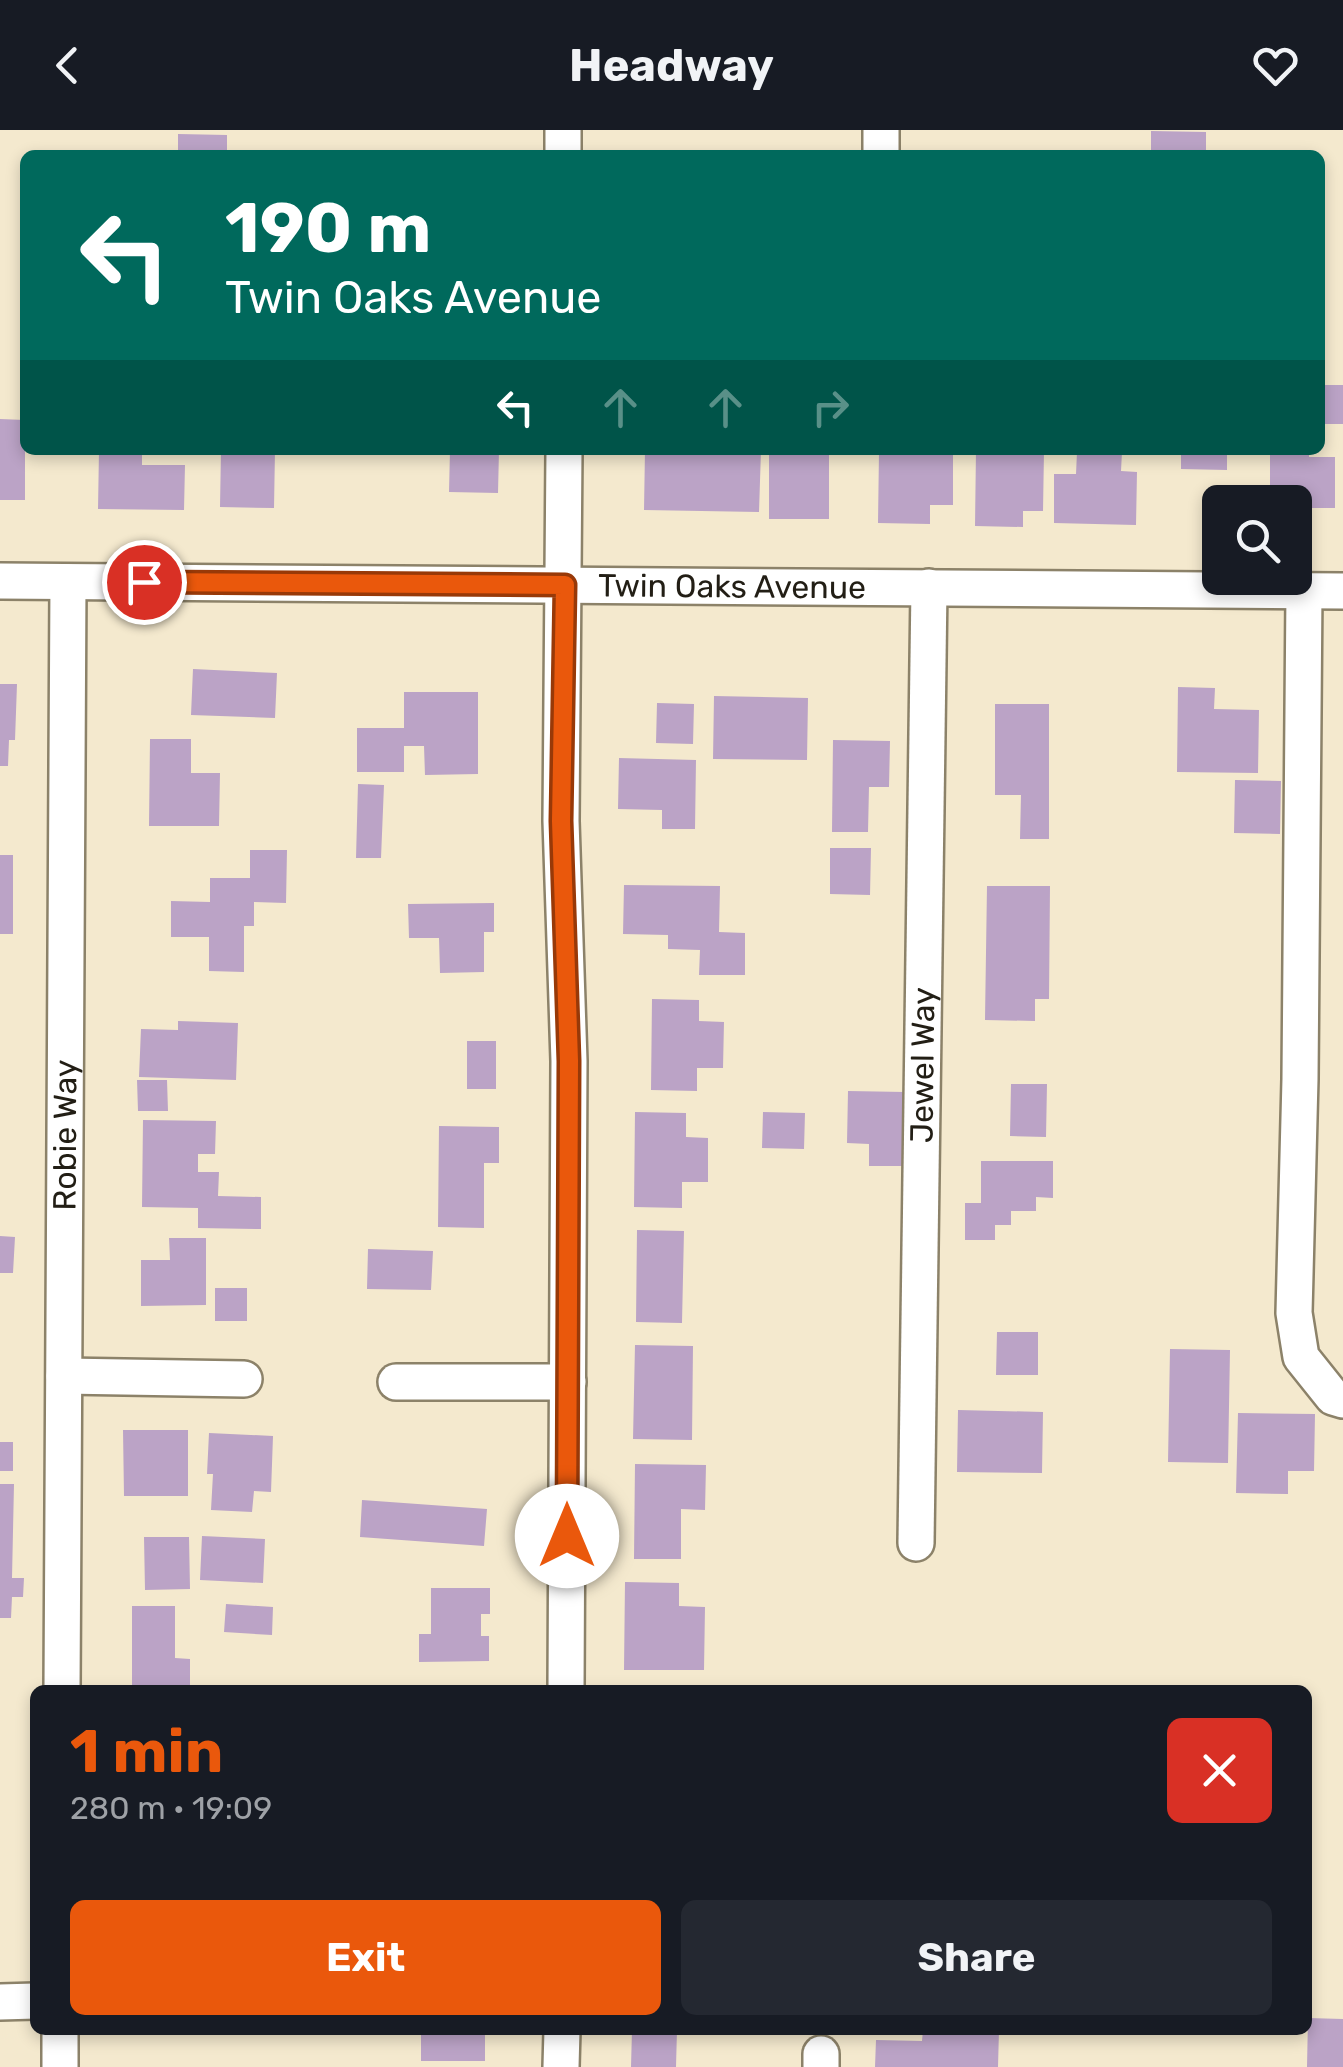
<!DOCTYPE html>
<meta charset="utf-8">
<style>
body{margin:0;font-family:Rubik,sans-serif;background:#242831;color:#f1f3f6;height:100vh;display:flex;flex-direction:column;font-size:38px;white-space:nowrap}
*{box-sizing:border-box;margin:0}
p{font-size:32px;color:#9ea1a6}
.icon{flex:none;width:55px;height:55px;fill:none;stroke:currentColor;stroke-width:2;stroke-linecap:round;stroke-linejoin:round}
.map{position:relative;flex:1;overflow:hidden}
.drawer{position:absolute;left:30px;top:1555px;width:1282px;height:350px;display:flex;flex-direction:column;background:#171b24;border-radius:15px;box-shadow:0 5px 15px #0003}
.drawer>*{flex:none}
.banner{position:absolute;left:20px;top:20px;width:1305px;height:305px;border-radius:15px;box-shadow:0 5px 15px #0003;background:#00695c;color:#fff;overflow:hidden}
.tools{position:absolute;left:1202px;top:355px;display:grid;gap:20px}
.tools a{display:grid;place-items:center;width:110px;height:110px;border-radius:15px;background:#171b24;box-shadow:0 5px 15px #0003;font-size:50px}
.pin{position:absolute;display:grid;place-items:center;width:85px;height:85px;color:#fff;margin:-42px;border:5px solid #fff;border-radius:50%;box-shadow:0 2px 10px #0007}
.me{position:absolute;width:110px;margin:-55px;rotate:0deg;stroke-linejoin:round;filter:drop-shadow(0 0 8px #0008)}
.turn{display:flex;align-items:center;gap:35px;height:210px;padding:0 40px;font-size:45px}
.turn .icon{width:130px;height:130px;stroke-width:2.5}
.turn b{display:block;font-size:70px;line-height:85px}
.lanes{display:flex;align-items:center;height:95px;padding:0 40px;background:#0003;justify-content:center;gap:50px;direction:ltr}
.lanes .off{opacity:.35}
.round{display:grid;place-items:center;flex:none;width:105px;height:105px;border-radius:15px;background:#242831}
.headline{display:flex;align-items:center;justify-content:space-between;height:170px;padding:0 40px}
h1{font-size:60px;font-weight:700;line-height:75px;color:#ea580c}
.button{display:flex;gap:20px;margin-top:auto;padding:20px 40px}
.button a{flex:1;height:115px;border-radius:15px;background:#ea580c;color:#fff;font-size:40px;font-weight:700;line-height:115px;text-align:center}
.button a+a{background:#242831;color:#f1f3f6}
header{display:flex;justify-content:space-between;align-items:center;height:130px;padding:0 40px;background:#171b24;font-size:45px;font-weight:700}
.map>svg:first-child{display:block}
.building{fill:#bba3c6}
.lines{fill:none;stroke-linecap:round;stroke-linejoin:round}
.minor-casing{stroke:#8c8269;stroke-width:40}
.minor{stroke:#fff;stroke-width:35}
.route-casing{stroke:#983908;stroke-width:25}
.route{stroke:#ea580c;stroke-width:18}
.labels{text-anchor:middle;stroke-width:8;stroke-linejoin:round;paint-order:stroke}
.street-label{font-size:32px;fill:#221e15;stroke:#f4e9ce}
</style>
<header><svg class="icon" aria-label="back" viewBox="0 0 24 24"><path d="M15 5l-7 7 7 7"/></svg>Headway<svg class="icon" aria-label="heart" viewBox="0 0 24 24"><path d="M12 20l-8-8c-3-5 5-10 8-4 3-6 11-1 8 4z"/></svg></header>
<div class="map">
<svg width="1343" height="1937" viewBox="0 0 1343 1937">
<rect width="100%" height="100%" fill="#f4e9ce"/>
<path class="building" d="M1151,1L1206,2V25H1151Z
M178,4L227,5V25H178Z
M1320,255H1343V294H1320Z
M0,289L25,290V370H0Z
M99,320H142V335H185L184,380L98,379Z
M221,320H275L274,378L220,377Z
M450,320H499L498,363L449,362Z
M645,320H761L759,382L644,380Z
M769,320H829V389H769Z
M900,320H953V375H930V394L878,393L879,322Z
M976,320L1044,321L1043,381H1023V397L975,396Z
M1181,320H1227V340L1181,339Z
M1270,320H1309V327H1335V378H1295V372H1270Z
M1077,322H1122L1121,341L1137,342L1136,395L1054,393V344H1076Z
M193,539L277,543L275,588L191,585Z
M0,554H17L15,610H9L8,636H0Z
M1178,557L1215,558L1214,579L1259,580L1258,643L1177,642Z
M404,562H478V644L425,645L424,616H404V642H357V598H404Z
M714,566L808,568L807,630L713,629Z
M657,573L694,574L693,614L656,613Z
M995,574H1049V709H1020L1021,665H995Z
M150,609H191V643H220L219,696H149Z
M833,610L890,611L889,657H869L868,702H832Z
M619,628L696,630L695,699H662V680L618,679Z
M1235,650L1281,651L1280,704L1234,703Z
M358,654L384,655L381,728H356Z
M830,718H871L870,765L830,764Z
M250,720H287L286,773L254,772V796H244V842L209,841V807H171V771L210,772V748H250Z
M0,725H13V804H0Z
M624,755L720,756L719,802L745,803V845H699L700,820L668,819V805L623,804Z
M987,756H1050L1049,869H1035V891L985,890Z
M494,773V802H484V842L440,843L439,808H409L408,774Z
M652,869L699,870V891L724,892L723,938H697V961L651,960Z
M178,891L238,893L236,950L139,947L141,899L178,900Z
M467,911H496V959H467Z
M137,950H167L168,981H138Z
M1011,954H1047L1046,1007L1010,1006Z
M848,961L905,962L904,1036H869V1014L847,1013Z
M635,982L686,983V1007L708,1008V1052H682V1078L634,1077Z
M763,982L805,983L804,1019L762,1018Z
M143,990L216,991L215,1024H198V1042H219L218,1066L261,1067V1099L198,1098V1078L142,1077Z
M439,996L499,997V1033H484V1098L438,1097Z
M981,1031H1053V1068L1036,1067V1081H1011V1095H995V1110H965V1073H981Z
M637,1100L684,1101L682,1193L636,1192Z
M0,1106L15,1107L13,1143H0Z
M169,1108H206V1175L141,1176V1130H170Z
M368,1119L433,1121L431,1160L367,1159Z
M215,1158H247V1191H215Z
M997,1202H1038V1245H996Z
M635,1215L693,1216L692,1310L633,1309Z
M1170,1219L1230,1220L1228,1333L1168,1332Z
M958,1280L1043,1282L1042,1343L957,1342Z
M1238,1283L1315,1284L1314,1341H1288V1364L1236,1363Z
M123,1300H188V1366H124Z
M209,1303L273,1306L271,1362L254,1361L252,1382L211,1380L213,1344H207Z
M0,1312H13V1341H0Z
M635,1334L706,1335L705,1380L681,1379V1429H634Z
M0,1354H14L12,1448H24L23,1467H12L11,1488H0Z
M362,1370L487,1379L484,1416L360,1407Z
M202,1406L265,1409L263,1453L200,1450Z
M144,1407H189L190,1459L145,1460Z
M625,1452L679,1453V1476L705,1477L704,1540H624Z
M431,1458H490V1484H481V1506H489V1531L419,1532V1504H431Z
M226,1474L273,1477L272,1505L224,1502Z
M132,1476H175V1528L190,1529V1560H132Z
M1308,1888L1343,1889V1937H1307Z
M421,1900H485V1931H421Z
M632,1900H677L676,1937H631Z
M923,1900H999L998,1937H875L876,1910L922,1911Z"/>
<g class="lines">
<defs>
<g id="minor">
<path d="M881,0V25"/>
<path d="M563,25V0"/>
<path d="M564,320L561,691L569,931L566,1560"/>
<path id="s1" d="M0,451L1343,461"/>
<path d="M1304,460L1300,949L1294,1183L1301,1227L1333,1267L1343,1270"/>
<path d="M64,1246L244,1249"/>
<path d="M396,1252H568"/>
<path id="s2" d="M916,1413L929,457"/>
<path id="s3" d="M62,1560L68,452"/>
<path d="M0,1872L35,1871"/>
<path d="M60,1937V1900"/>
<path d="M561,1937L562,1900"/>
<path d="M821,1937V1924"/>
</g>
</defs>
<use href="#minor" class="minor-casing"/>
<use href="#minor" class="minor"/>
</g>
<g class="lines">
<defs>
<path id="route" d="M144,452L565,455L561,691L569,931L567,1406"/>
</defs>
<use href="#route" class="route-casing"/>
<use href="#route" class="route"/>
</g>
<g class="labels">
<g class="street-label">
<text dy="11" stroke="none"><textPath href="#s1" startOffset="732">Twin Oaks Avenue</textPath></text>
<text dy="11" stroke="none"><textPath href="#s2" startOffset="478">Jewel Way</textPath></text>
<text dy="11" stroke="none"><textPath href="#s3" startOffset="555">Robie Way</textPath></text>
</g>
</g>
</svg>
<div class="tools">
<a><svg class="icon" aria-label="search" viewBox="0 0 24 24"><circle cx="10" cy="10" r="6"/><path d="M15 15l6 6"/></svg></a>
</div>
<div class="pin" style="left:144px;top:452px;background:#d93025"><svg class="icon" aria-label="arrive" viewBox="0 0 24 24"><path d="M6 21V4h12l-3 4 3 4H6"/></svg></div>
<svg class="me" style="left:567px;top:1406px" viewBox="-20 -20 40 40"><circle r="19" fill="#fff"/><path d="M0-13L10 11 0 6-10 11z" fill="#ea580c"/></svg>
<div class="banner">
<div class="turn"><svg class="icon" aria-label="left" viewBox="0 0 24 24"><path d="M17 20v-9H6M10 6l-5 5 5 5"/></svg><div><b>190 m</b>Twin Oaks Avenue</div></div>
<div class="lanes"><svg class="icon" aria-label="left" viewBox="0 0 24 24"><path d="M17 20v-9H6M10 6l-5 5 5 5"/></svg><svg class="icon off" aria-label="ahead" viewBox="0 0 24 24"><path d="M12 20V5M6 11l6-6 6 6"/></svg><svg class="icon off" aria-label="ahead" viewBox="0 0 24 24"><path d="M12 20V5M6 11l6-6 6 6"/></svg><svg class="icon off" aria-label="right" viewBox="0 0 24 24"><path d="M7 20v-9h11M14 6l5 5-5 5"/></svg></div>
</div>
<section class="drawer">
<div class="headline"><div><h1>1 min</h1><p>280 m · 19:09</p></div><a class="round" style="background:#d93025;color:#fff"><svg class="icon" aria-label="close" viewBox="0 0 24 24"><path d="M6 6l12 12M18 6L6 18"/></svg></a></div>
<div class="button"><a>Exit</a><a>Share</a></div>
</section>
</div>
